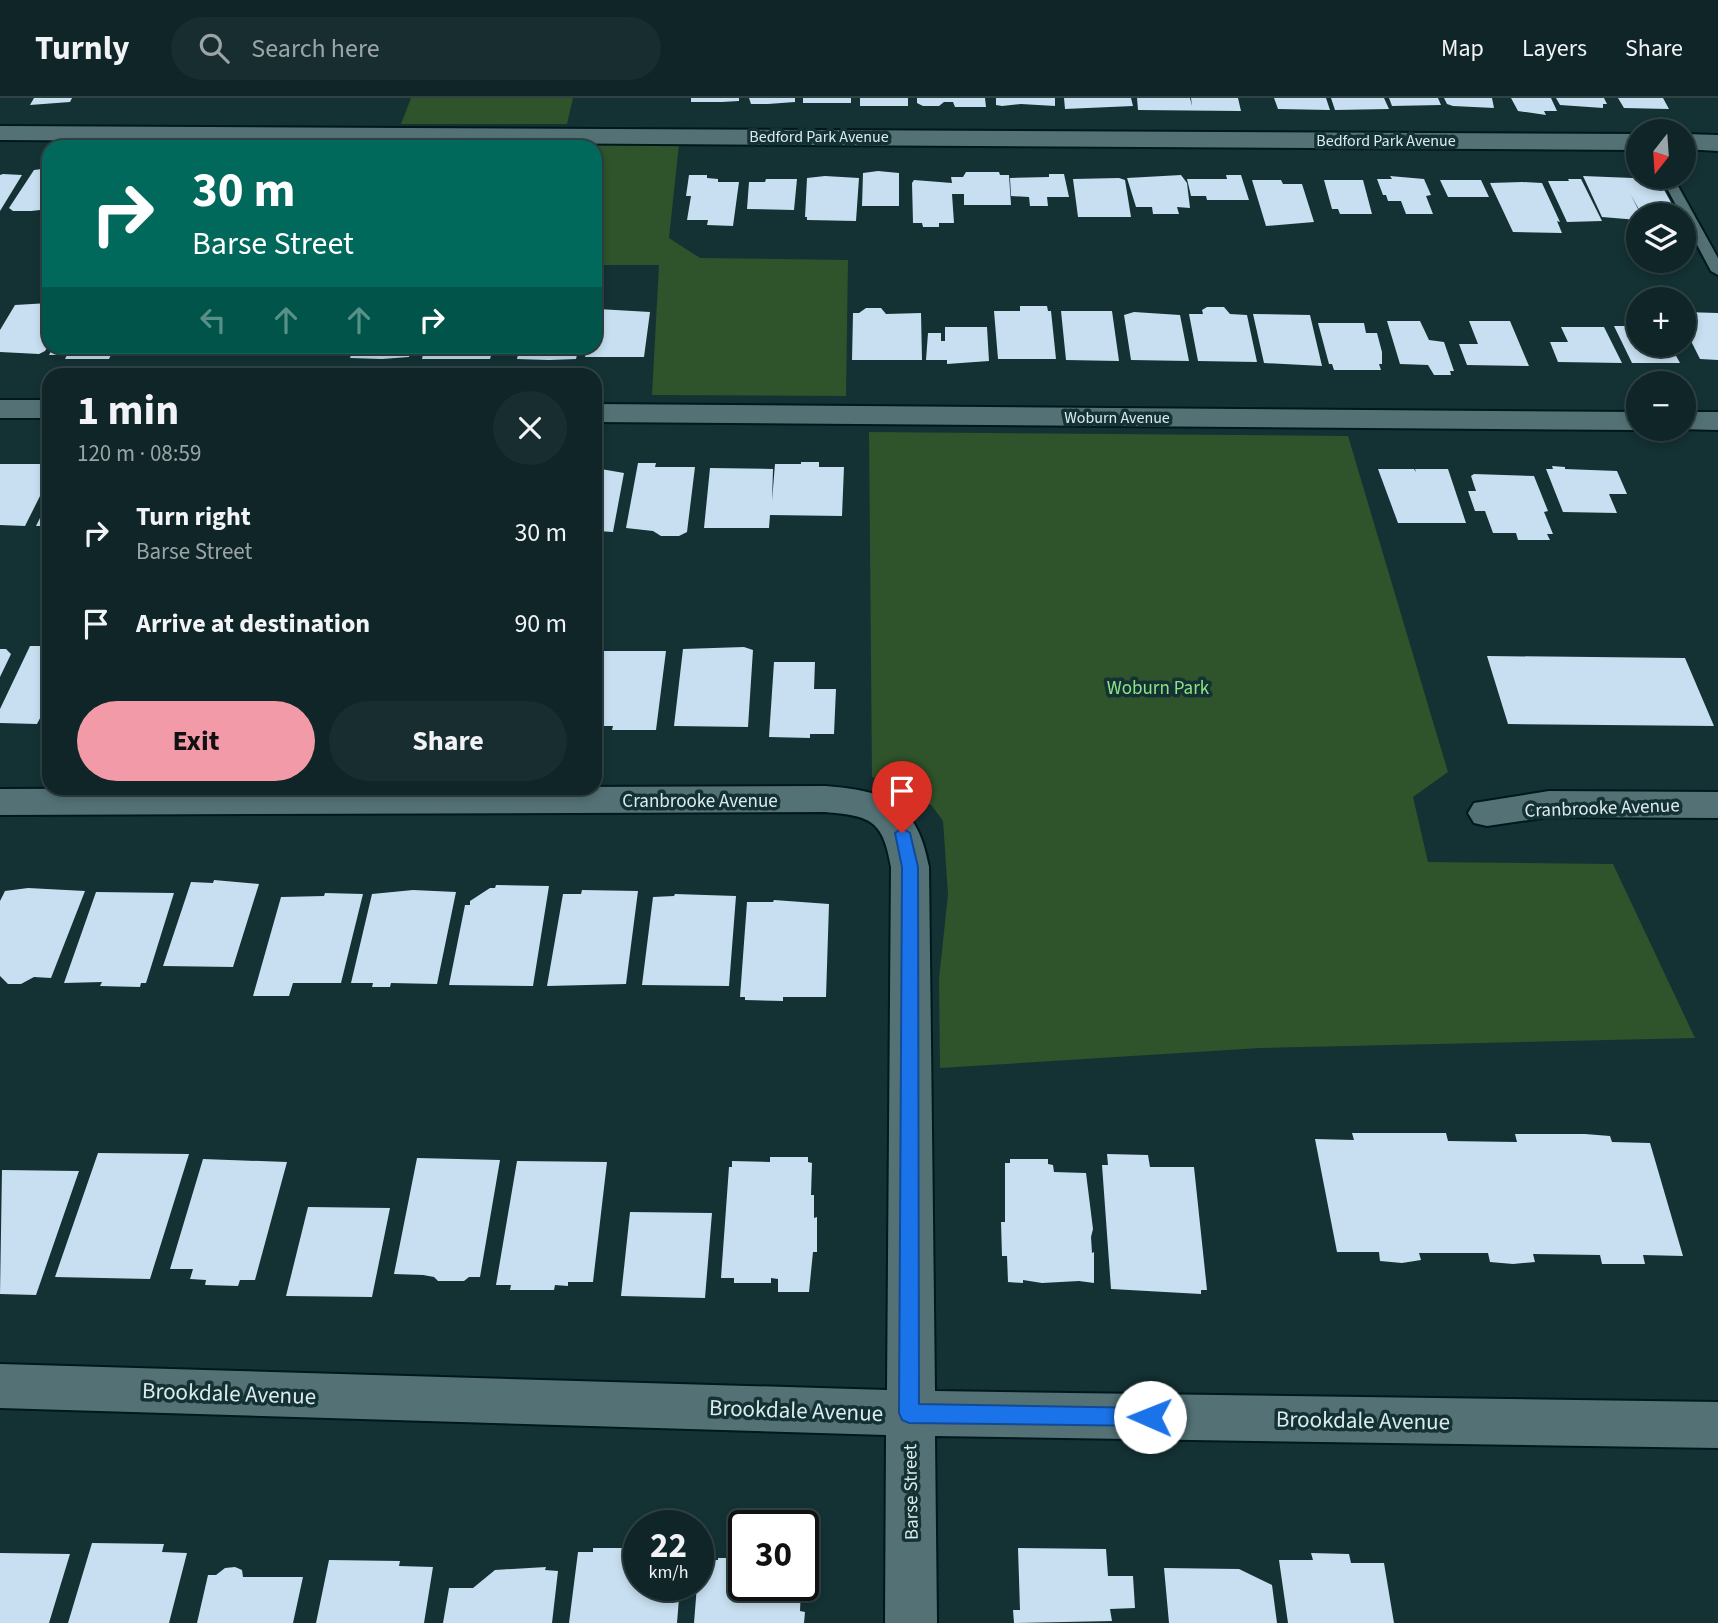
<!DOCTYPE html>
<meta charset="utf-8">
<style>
body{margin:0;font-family:"Source Sans 3",sans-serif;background:#182d2f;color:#f1f3f6;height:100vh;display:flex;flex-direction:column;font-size:26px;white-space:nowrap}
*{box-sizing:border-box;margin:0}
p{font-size:23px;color:#9ba5a7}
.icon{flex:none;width:38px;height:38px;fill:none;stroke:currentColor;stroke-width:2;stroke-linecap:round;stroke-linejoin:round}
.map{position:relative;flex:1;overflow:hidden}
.panel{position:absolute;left:42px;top:270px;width:560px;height:427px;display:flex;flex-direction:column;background:#0f2527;border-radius:21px;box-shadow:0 4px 10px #0003,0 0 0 2px #2f4244}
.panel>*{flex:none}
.top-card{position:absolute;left:42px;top:42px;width:560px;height:214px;border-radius:21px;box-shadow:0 4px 10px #0003,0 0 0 2px #2f4244;background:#00695c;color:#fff;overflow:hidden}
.needle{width:46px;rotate:197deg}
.tools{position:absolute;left:1626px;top:21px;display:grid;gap:14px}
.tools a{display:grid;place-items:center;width:70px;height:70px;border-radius:50%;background:#0f2527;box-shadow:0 4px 10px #0003,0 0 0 2px #2f4244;font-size:35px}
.speed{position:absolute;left:623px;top:1412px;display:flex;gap:14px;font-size:35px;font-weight:700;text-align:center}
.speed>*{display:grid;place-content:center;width:91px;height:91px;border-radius:50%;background:#0f2527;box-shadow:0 4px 10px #0003,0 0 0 2px #2f4244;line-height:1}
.speed small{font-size:18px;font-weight:400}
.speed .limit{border:4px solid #111;border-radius:10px;background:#fff;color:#111}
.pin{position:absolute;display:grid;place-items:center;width:60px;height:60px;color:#fff;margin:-72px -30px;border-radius:50% 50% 50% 0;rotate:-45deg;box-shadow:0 0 7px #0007}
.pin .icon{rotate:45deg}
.me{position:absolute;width:77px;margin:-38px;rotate:271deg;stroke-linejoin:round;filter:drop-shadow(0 0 5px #0008)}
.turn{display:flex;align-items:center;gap:24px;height:147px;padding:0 35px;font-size:32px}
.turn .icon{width:91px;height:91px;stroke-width:2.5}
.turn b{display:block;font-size:49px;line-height:60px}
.lanes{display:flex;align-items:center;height:66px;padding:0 35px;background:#0003;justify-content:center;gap:35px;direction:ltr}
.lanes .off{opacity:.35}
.round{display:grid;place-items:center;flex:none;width:74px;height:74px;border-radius:37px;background:#182d2f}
.summary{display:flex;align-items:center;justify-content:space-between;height:119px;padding:0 35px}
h1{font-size:42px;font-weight:700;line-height:52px}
.cta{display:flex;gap:14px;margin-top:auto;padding:14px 35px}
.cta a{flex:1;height:80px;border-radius:42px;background:#f39aa9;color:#111;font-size:28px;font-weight:700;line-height:80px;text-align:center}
.cta a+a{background:#182d2f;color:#f1f3f6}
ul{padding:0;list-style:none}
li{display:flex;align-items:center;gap:21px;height:91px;padding:0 35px}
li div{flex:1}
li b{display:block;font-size:26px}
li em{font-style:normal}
header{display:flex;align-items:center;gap:42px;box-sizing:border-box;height:98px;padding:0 35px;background:#0f2527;border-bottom:2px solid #2f4244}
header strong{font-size:33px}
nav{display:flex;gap:38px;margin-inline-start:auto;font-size:24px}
.search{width:490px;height:63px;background:#182d2f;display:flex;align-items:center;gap:18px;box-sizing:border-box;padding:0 24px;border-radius:38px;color:#9ba5a7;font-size:26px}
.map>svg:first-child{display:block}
.green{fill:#2f532a}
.building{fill:#c7dff0}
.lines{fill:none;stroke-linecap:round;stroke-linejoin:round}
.service-casing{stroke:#00181c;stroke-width:4}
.minor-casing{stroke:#00181c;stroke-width:4}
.service{fill:#547276;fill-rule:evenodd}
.minor{fill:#547276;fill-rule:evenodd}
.route{fill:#1a73e8;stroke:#114b97;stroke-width:2}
.labels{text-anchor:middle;stroke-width:7;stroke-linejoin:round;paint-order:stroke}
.far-street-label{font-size:16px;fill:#dbebed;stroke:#143134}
.park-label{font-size:19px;fill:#8ee382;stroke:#143134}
.street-label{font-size:19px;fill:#dbebed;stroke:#143134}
.near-street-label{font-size:23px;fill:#dbebed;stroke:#143134}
</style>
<header>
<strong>Turnly</strong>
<div class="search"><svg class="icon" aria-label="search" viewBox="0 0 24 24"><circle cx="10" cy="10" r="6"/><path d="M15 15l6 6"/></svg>Search here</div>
<nav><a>Map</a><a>Layers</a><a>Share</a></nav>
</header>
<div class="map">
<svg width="1718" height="1525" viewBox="0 0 1718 1525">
<rect width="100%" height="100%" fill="#143134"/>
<path class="green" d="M411,0H573L567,26H401Z
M529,46H679L669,140L700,160L848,162L846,298L652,297L659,167H595V49H528Z
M869,334L1348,338L1448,674L1413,699L1428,764L1613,766L1695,940L1260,950L940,970L939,881L948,796L943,723L932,708L915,696L897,686L872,679Z"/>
<path class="building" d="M34,0H72L70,4L30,7Z
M691,0H739V3L722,4H691Z
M749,0H795V4L768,6H751Z
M803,0H851V5H803Z
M860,0H908V8H860Z
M917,0H985L986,9H955L953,4H944L939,8H923L917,5Z
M996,0H1055V8L1021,6L1002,8L996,7Z
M1064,0H1131L1133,8L1065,11Z
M1137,0H1190L1192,8L1191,0H1238L1241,13L1138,12Z
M1274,0H1326L1330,12L1278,11Z
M1331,0H1384L1389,11L1335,12Z
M1389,0H1438L1441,7L1392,8Z
M1444,0H1492L1494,10L1453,8L1447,6Z
M1511,0H1551L1557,13H1544L1546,17L1518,13Z
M1556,0H1604L1607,6H1603V10L1560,7Z
M1618,0H1663L1669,11L1624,10Z
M49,70V111L31,113H13L9,110L34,72Z
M878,73L899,75V108H862L863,75Z
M966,74H999L1000,77H1009L1011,107H964V96H952L954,125H939V129H923L922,125H913L912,85L914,82L952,85L951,79H963Z
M3,76L22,77L0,113V77Z
M1049,76H1064L1069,99H1047L1048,108H1030L1029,99L1011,98L1010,80L1049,79Z
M689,77H707V80L718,81V84H739L733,128L707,127L708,122H687L691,98H686Z
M1181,77L1187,85L1190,110L1177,109L1179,116H1153L1152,109H1136L1127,80Z
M1226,77H1241L1249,102H1207L1206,98H1191L1187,81H1227Z
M825,78L859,80L856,123L807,122V119H805L807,80Z
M1390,78L1424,81L1431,97L1426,98L1433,116H1406L1401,103H1388L1386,97H1383L1377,81H1392Z
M1583,78L1658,81L1678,117H1642L1631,97L1641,117H1638V122L1602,119Z
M1119,80L1125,82L1131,119H1078L1073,81Z
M766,81H797L794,112L747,111L749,84H765Z
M1568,81H1581L1602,123L1567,124L1548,83H1569Z
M1252,82H1281L1283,86H1302L1314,124L1266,128Z
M1324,82H1363L1372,116H1340L1338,111H1332Z
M1440,82H1481L1489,99H1448Z
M1522,84L1542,85L1560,124L1557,123L1562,135L1513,134L1490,85Z
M49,205V247L45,253L39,256L0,254V232L15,207Z
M1020,208H1047L1048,213H1051L1056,261H998L994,213H1020Z
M1207,209H1224L1230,216L1247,217L1257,264L1198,263L1189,216H1203L1202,212Z
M866,210H881L886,216L921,215L922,262H852L853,215H859Z
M598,211L650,214L644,259H585L587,248H595V213Z
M1061,213H1112L1119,263L1066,262Z
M1134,214L1180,217L1189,263L1131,262L1124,217Z
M1684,214L1718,215V262L1700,261L1684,229Z
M1253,216L1310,217L1322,268L1264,265Z
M1387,223H1420L1429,242L1444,244L1454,273H1450L1451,277H1434L1428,267L1400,266Z
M1469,223H1510L1529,268L1467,267L1459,246H1478Z
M1318,225H1364L1366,235H1377L1382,254V266H1379L1381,272H1334L1332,266H1329Z
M1614,228H1638V247H1670L1680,265H1632Z
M945,229H987L989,263L947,266V262H926L928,235H941V243H945Z
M1561,229H1604L1622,265L1558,264L1550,244H1568Z
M54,248H115L109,261H65L67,257H49Z
M124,248H179L175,256H153L122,254Z
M193,248H231L229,253H191Z
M259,248H343L340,258H255Z
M354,248H413L409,259L382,261L350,260Z
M425,248H494L490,261H422Z
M520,248H579L576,261L549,262L517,261Z
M801,364H819V369H844L842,418L770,417L769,430H704L710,370L773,371L772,403L775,366H801Z
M638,365H656L655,369H695L687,434L679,438H661L653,433L626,430Z
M0,366H49V380L25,428L0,427Z
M1552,368L1565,369V371L1617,373L1627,396H1609L1617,415L1563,414L1546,371H1553Z
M595,370L624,375L613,434L598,433L596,441Z
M1378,371H1414L1416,374L1415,371H1448L1466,425H1398Z
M1474,376L1534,378L1548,413L1544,414L1553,436H1547L1550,442H1518L1516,435H1493L1485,413H1475L1468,393H1476L1471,378Z
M49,402V428H36Z
M30,548H49V603L37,626L0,625V611Z
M744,549L753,552L748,629L674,628L683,551Z
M0,551H6L11,556L0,579Z
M604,553H666L656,632H612L613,628H595V608Z
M1487,558L1685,560L1714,628L1508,626Z
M774,564H815L814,591H836L834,636H810V640L769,639Z
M214,782L259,786L233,869L163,868L191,784L213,785Z
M496,787L549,788L533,888L449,887L465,807H470V803L490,790H495Z
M28,790L85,793L51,880L34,879L21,886H8L0,878V803L5,793Z
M413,792L456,794L437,886L391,885L390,889H372L373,885H351L372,796Z
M582,792L638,793L626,886L547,888L563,796H581Z
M96,794L174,795L146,885H141L140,889L100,888L102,884L64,885Z
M325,795L363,796L341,885H293L289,898H253L281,799L324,798Z
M675,796L736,798L729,888L642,887L653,799L674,798Z
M774,802L829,806L826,899H783V903L745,902V899H740L747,804H773Z
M1352,1035H1446L1448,1043L1517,1044L1515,1036H1585L1610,1038L1612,1044L1650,1045L1683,1158L1643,1157L1645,1166H1602L1600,1157L1533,1156L1535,1164L1513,1166L1490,1164L1488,1155H1419L1421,1162L1402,1165L1380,1163L1379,1154H1337L1315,1041L1354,1042Z
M98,1055L189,1056L150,1181L55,1179Z
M1107,1056L1148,1057L1150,1069H1194L1207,1192H1201V1196L1111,1191L1102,1067H1108Z
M770,1059H808V1064L812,1065L811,1097H814V1120L817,1119V1154H813L809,1194H778V1181L771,1180V1185H734V1180H721L729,1069H732V1063L770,1064Z
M417,1060L500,1062L480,1179H469L464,1183H438L434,1179L423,1177L394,1176Z
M203,1061L287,1064L255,1182H240L238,1188L205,1187L206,1182L190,1181L193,1171H170Z
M1010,1061H1048V1066L1053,1067L1054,1074L1086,1075L1093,1131L1091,1139L1092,1155L1094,1154V1185L1079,1183L1042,1185L1023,1182V1185L1008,1184L1007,1158H1002L1001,1124H1005V1065H1010Z
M517,1063L607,1064L593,1184H568V1188L555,1187L554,1192H510L511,1187H496Z
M2,1072L79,1073L36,1197L0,1196Z
M308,1109L390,1110L372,1199L286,1198Z
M630,1114L712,1115L705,1200L621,1198Z
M92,1445L164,1446L162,1454L187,1455L169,1525H68Z
M593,1450H639V1488H680L677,1525H569L578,1454H593Z
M1018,1450L1106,1451L1108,1478H1133L1135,1510L1110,1511L1112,1523L1014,1525L1013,1512H1020Z
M0,1455L70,1456L49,1525H0Z
M1311,1455L1349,1456L1351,1465H1384L1394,1525H1288L1279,1462H1313Z
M718,1460H744V1488H801L800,1513L805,1514L804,1525H694L699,1462H718Z
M329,1462L400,1463L399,1468L433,1469L424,1525H316Z
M235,1469L242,1472L243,1479H303L293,1525H197L208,1477H216L225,1470Z
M546,1469L545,1472L558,1473L552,1525H443L449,1490H473L495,1472Z
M1164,1470L1239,1471L1272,1487L1277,1525H1169Z"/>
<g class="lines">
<defs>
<path id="service" d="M1661,79H1673L1718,160V177L1711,173Z"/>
<path id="minor" d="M0,28L1638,36V52L0,42Z
M1684,36L1718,37V53L1684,51Z
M0,302H49V320H0Z
M595,306L1638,314V331H1643L1638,332L595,324Z
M1684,314H1718V332L1679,331H1684Z
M825,688C888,693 917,704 929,769L935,1293L1718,1304V1350L935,1338L937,1525H885L886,1337L0,1310V1266L887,1292L891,769C883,722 871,718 825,714L0,717V691Z
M1549,693L1718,694V720L1549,719L1487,728L1474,725L1468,715L1474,705Z"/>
</defs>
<use href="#service" class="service-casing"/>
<use href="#minor" class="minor-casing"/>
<use href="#service" class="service"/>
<use href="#minor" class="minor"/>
</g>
<path class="route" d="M902,730L910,735L918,769L919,1306L1150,1310L1158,1312L1161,1319L1158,1326L1150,1328L909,1325L902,1322L899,1315L902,769L895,735Z"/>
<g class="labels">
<g class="far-street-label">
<text x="819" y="44">Bedford Park Avenue</text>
<text x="1386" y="48">Bedford Park Avenue</text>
<text x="1117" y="325">Woburn Avenue</text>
</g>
<g class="park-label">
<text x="1158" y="596">Woburn Park</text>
</g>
<g class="street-label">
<text x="700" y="709">Cranbrooke Avenue</text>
<text transform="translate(1602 709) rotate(-2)" y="7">Cranbrooke Avenue</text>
<text transform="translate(910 1394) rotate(-91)" y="7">Barse Street</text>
</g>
<g class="near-street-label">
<text transform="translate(229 1295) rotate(2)" y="8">Brookdale Avenue</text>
<text transform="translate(796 1312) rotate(2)" y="8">Brookdale Avenue</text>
<text transform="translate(1363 1322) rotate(1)" y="8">Brookdale Avenue</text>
</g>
</g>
</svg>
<div class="tools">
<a><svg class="needle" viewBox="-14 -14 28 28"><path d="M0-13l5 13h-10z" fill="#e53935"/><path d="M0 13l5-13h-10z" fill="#9ba5a7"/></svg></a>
<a><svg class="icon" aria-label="layers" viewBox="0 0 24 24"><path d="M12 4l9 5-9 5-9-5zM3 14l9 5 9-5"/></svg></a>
<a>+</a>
<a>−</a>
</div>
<div class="speed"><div>22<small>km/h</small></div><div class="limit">30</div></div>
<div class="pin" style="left:902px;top:735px;background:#d93025"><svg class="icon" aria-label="arrive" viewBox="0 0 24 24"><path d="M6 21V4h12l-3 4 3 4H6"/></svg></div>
<svg class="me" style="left:1150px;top:1319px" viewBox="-20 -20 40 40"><circle r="19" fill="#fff"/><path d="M0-13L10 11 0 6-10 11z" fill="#1a73e8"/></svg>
<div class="top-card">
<div class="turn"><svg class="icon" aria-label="right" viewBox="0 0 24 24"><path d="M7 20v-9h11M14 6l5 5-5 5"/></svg><div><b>30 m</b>Barse Street</div></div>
<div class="lanes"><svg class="icon off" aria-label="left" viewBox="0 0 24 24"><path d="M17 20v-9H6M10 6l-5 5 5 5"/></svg><svg class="icon off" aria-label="ahead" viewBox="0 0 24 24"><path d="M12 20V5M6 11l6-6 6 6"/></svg><svg class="icon off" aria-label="ahead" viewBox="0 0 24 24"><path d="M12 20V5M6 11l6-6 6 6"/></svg><svg class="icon" aria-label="right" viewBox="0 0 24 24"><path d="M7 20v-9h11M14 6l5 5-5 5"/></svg></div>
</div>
<section class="panel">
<div class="summary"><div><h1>1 min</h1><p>120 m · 08:59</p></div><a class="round"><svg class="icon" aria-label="close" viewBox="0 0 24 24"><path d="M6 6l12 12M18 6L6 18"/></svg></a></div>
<ul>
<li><svg class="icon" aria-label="right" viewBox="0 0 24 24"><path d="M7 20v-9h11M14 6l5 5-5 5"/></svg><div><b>Turn right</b><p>Barse Street</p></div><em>30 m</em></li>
<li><svg class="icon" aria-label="arrive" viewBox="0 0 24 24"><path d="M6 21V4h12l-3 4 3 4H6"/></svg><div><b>Arrive at destination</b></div><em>90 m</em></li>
</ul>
<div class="cta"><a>Exit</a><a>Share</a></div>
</section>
</div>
